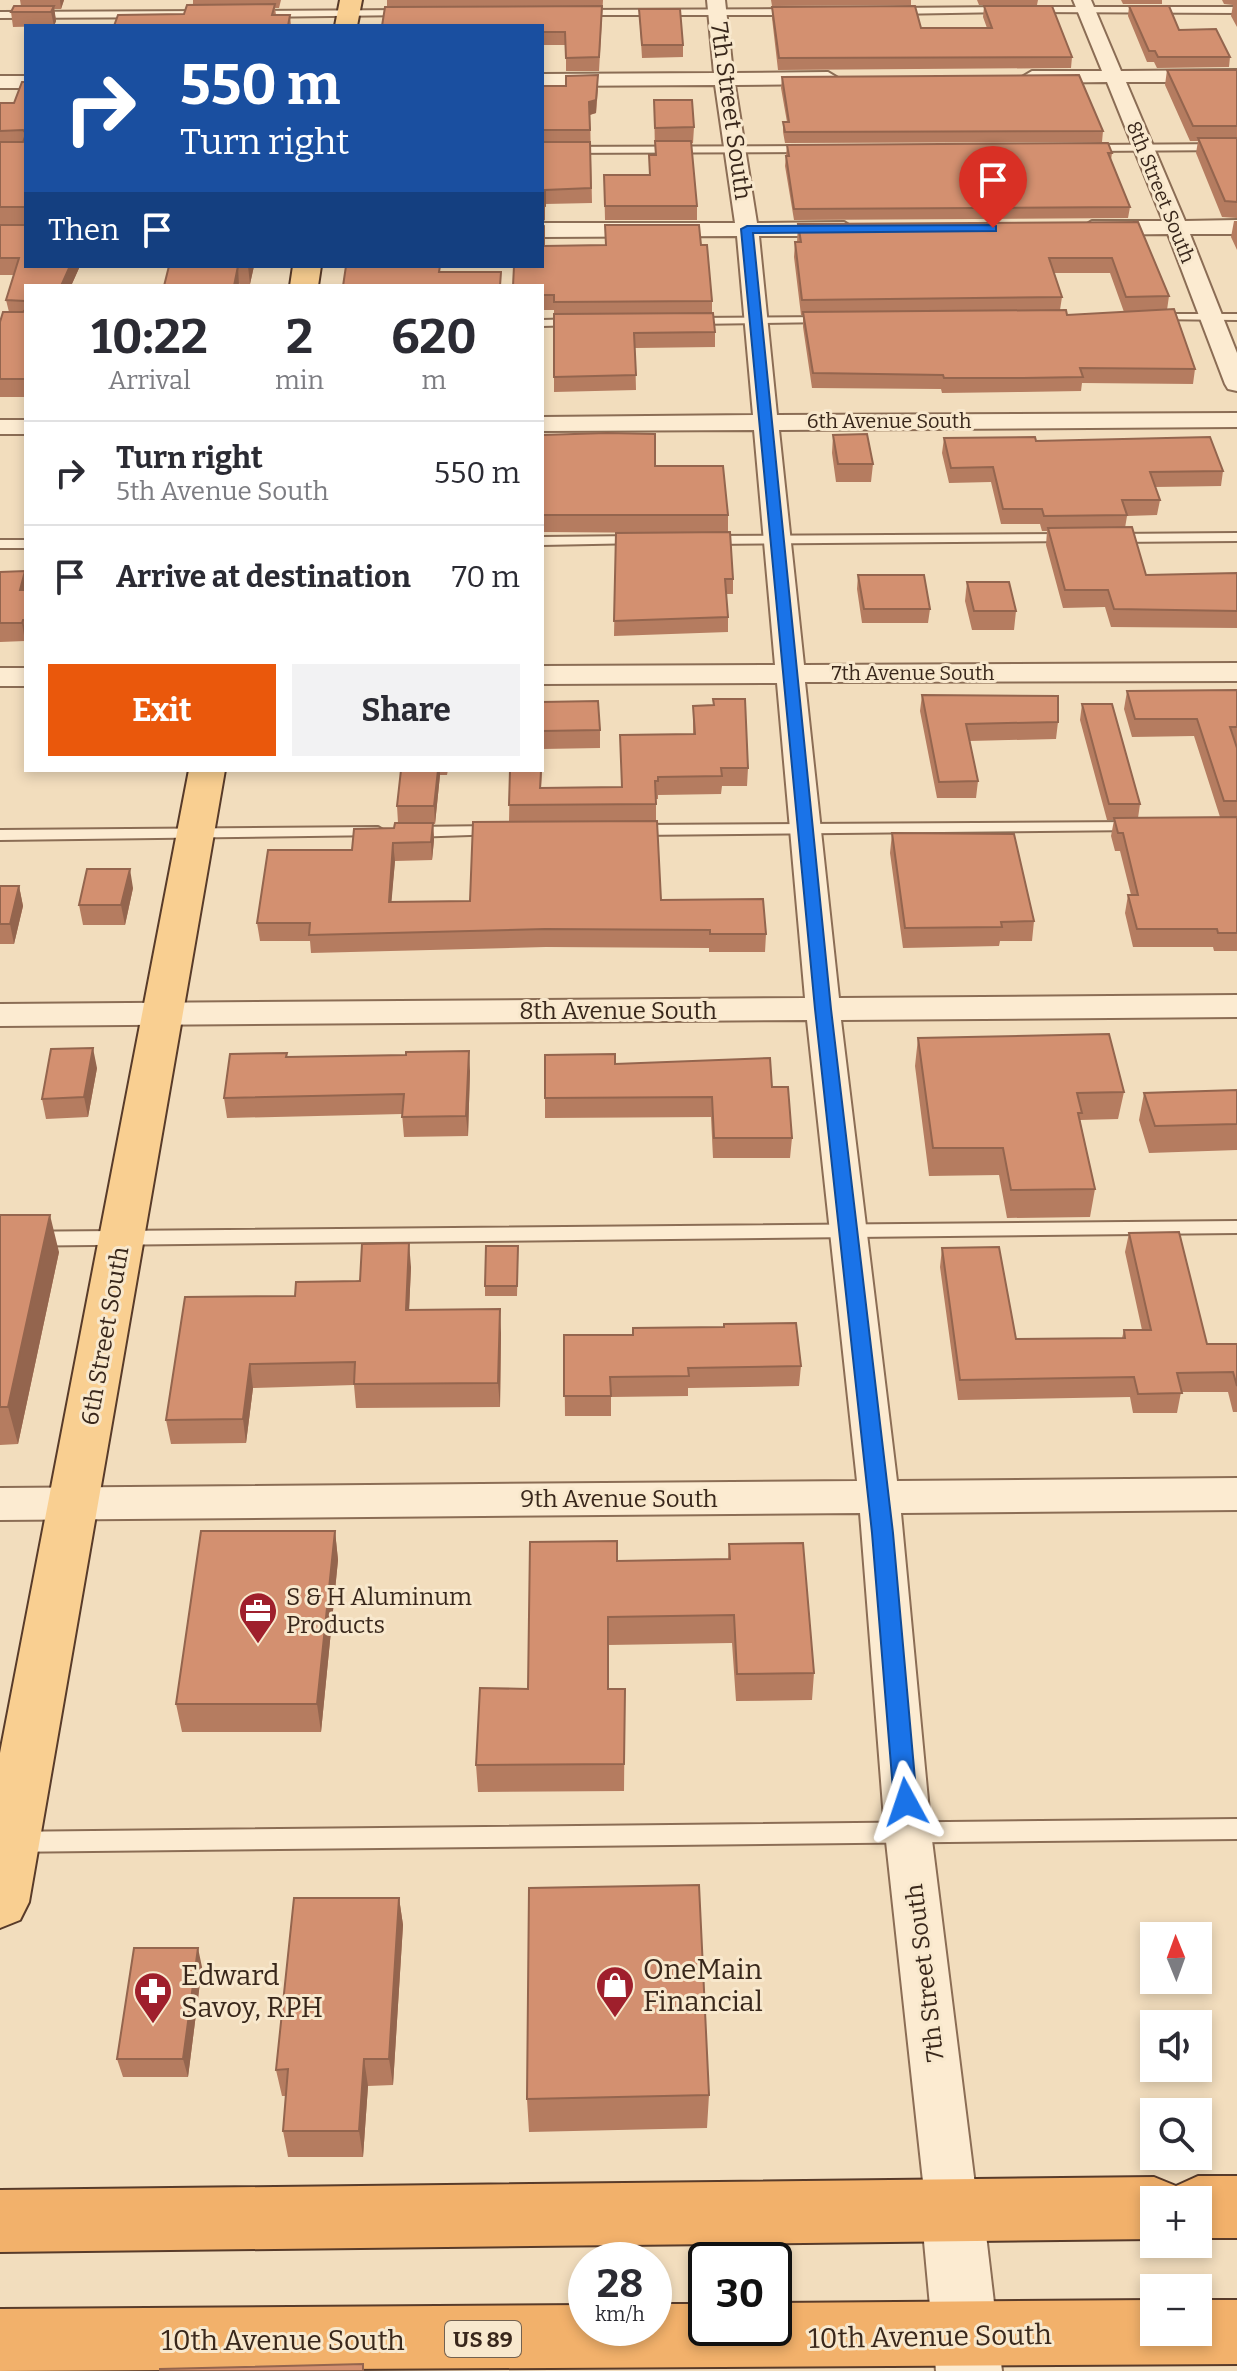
<!DOCTYPE html>
<meta charset="utf-8">
<style>
body{margin:0;font-family:Bitter,serif;background:#f2f2f3;color:#2b2b33;height:100vh;display:flex;flex-direction:column;font-size:30px;white-space:nowrap}
*{box-sizing:border-box;margin:0}
p{font-size:26px;color:#7c7c81}
.icon{flex:none;width:44px;height:44px;fill:none;stroke:currentColor;stroke-width:2;stroke-linecap:round;stroke-linejoin:round}
.map{position:relative;flex:1;overflow:hidden}
.drawer{position:absolute;left:24px;top:284px;width:520px;height:488px;display:flex;flex-direction:column;background:#fff;border-radius:0px;box-shadow:0 4px 12px #0003}
.drawer>*{flex:none}
.guide{position:absolute;left:24px;top:24px;width:520px;height:244px;border-radius:0px;box-shadow:0 4px 12px #0003;background:#1a4fa0;color:#fff;overflow:hidden}
.needle{width:52px;rotate:359deg}
.buttons{position:absolute;left:1140px;top:1922px;display:grid;gap:16px}
.buttons a{display:grid;place-items:center;width:72px;height:72px;border-radius:0px;background:#fff;box-shadow:0 4px 12px #0003;font-size:40px}
.speed{position:absolute;left:568px;top:2242px;display:flex;gap:16px;font-size:40px;font-weight:700;text-align:center}
.speed>*{display:grid;place-content:center;width:104px;height:104px;border-radius:50%;background:#fff;box-shadow:0 4px 12px #0003;line-height:1}
.speed small{font-size:20px;font-weight:400}
.speed .limit{border:4px solid #111;border-radius:12px;background:#fff;color:#111}
.pin{position:absolute;display:grid;place-items:center;width:68px;height:68px;color:#fff;margin:-82px -34px;border-radius:50% 50% 50% 0;rotate:-45deg;box-shadow:0 0 8px #0007}
.pin .icon{rotate:45deg}
.me{position:absolute;width:88px;margin:-44px;rotate:355deg;stroke-linejoin:round;filter:drop-shadow(0 0 6px #0008)}
.turn{display:flex;align-items:center;gap:28px;height:168px;padding:0 24px;font-size:36px}
.turn .icon{width:104px;height:104px;stroke-width:2.5}
.turn b{display:block;font-size:56px;line-height:68px}
.then{display:flex;align-items:center;height:76px;padding:0 24px;background:#0003;gap:16px;font-size:30px}
.eta{display:flex;justify-content:space-evenly;align-items:center;height:136px;text-align:center}
.eta b{font-size:48px;font-weight:700;line-height:56px}
.primary-button{display:flex;gap:16px;margin-top:auto;padding:16px 24px}
.primary-button a{flex:1;height:92px;border-radius:0px;background:#ea580c;color:#fff;font-size:32px;font-weight:700;line-height:92px;text-align:center}
.primary-button a+a{background:#f2f2f3;color:#2b2b33}
ul{padding:0;list-style:none}
li{display:flex;align-items:center;gap:24px;height:104px;padding:0 24px;border-top:2px solid #e1e1e2}
li div{flex:1}
li b{display:block;font-size:30px}
li em{font-style:normal}
.map>svg:first-child{display:block}
.lines{fill:none;stroke-linecap:round;stroke-linejoin:round}
.service-casing{stroke:#8b6d55;stroke-width:4}
.minor-casing{stroke:#8b6d55;stroke-width:4}
.tertiary-casing{stroke:#8b6d55;stroke-width:4}
.primary-casing{stroke:#583b2a;stroke-width:4}
.trunk-casing{stroke:#583b2a;stroke-width:4}
.service{fill:#fcebd1;fill-rule:evenodd}
.minor{fill:#fcebd1;fill-rule:evenodd}
.tertiary{fill:#fcebd1;fill-rule:evenodd}
.primary{fill:#f9cf91;fill-rule:evenodd}
.trunk{fill:#f2b16b;fill-rule:evenodd}
.wall{fill:#b57c60;fill-rule:evenodd}
.shaded-wall{fill:#94654e}
.building{fill:#d39070;stroke:#94654e;stroke-width:2}
.route{fill:#1a73e8;stroke:#114b97;stroke-width:2}
.labels{text-anchor:middle;stroke-width:6;stroke-linejoin:round;paint-order:stroke}
.far-street-label{font-size:20px;fill:#39271b;stroke:#f8e8cd}
.shield{fill:#f8e8cd;stroke:#726150;stroke-width:2}
.shield-label{font-size:22px;font-weight:bold;fill:#39271b}
.street-label{font-size:24px;fill:#39271b;stroke:#f8e8cd}
.poi-label{font-size:24px;fill:#39271b;stroke:#f8e8cd;text-anchor:start}
.near-poi-label{font-size:28px;fill:#39271b;stroke:#f8e8cd;text-anchor:start}
.near-street-label{font-size:28px;fill:#39271b;stroke:#f8e8cd}
</style>
<div class="map">
<svg width="1237" height="2371" viewBox="0 0 1237 2371">
<rect width="100%" height="100%" fill="#f2ddbd"/>
<g class="lines">
<defs>
<path id="service" d="M1006,7L1009,12L892,14L887,11L892,8Z
M1032,7H1237V13L1029,12Z
M406,10L409,15L252,17L247,14L252,11Z
M580,10L794,9L799,12L794,15H577Z
M0,12L206,11L211,14L206,17L0,18Z
M1237,144V150L1088,151L1083,148L1088,145Z
M542,147L810,146L815,149L810,152L542,153Z
M1153,314H1237V320L1149,319V315Z
M827,317L831,318V322L693,324L687,321L693,318Z
M542,320L579,319L585,322L579,325L542,326Z
M1237,533V541L1112,542L1105,538L1112,534Z
M1070,534L1077,538L1075,541L708,544L701,540L708,536Z
M638,536L643,537V543L542,545V537Z
M0,540H26V548H0Z
M1134,822L1139,824V830L636,835L628,830L636,825Z
M494,826L502,831L499,834L412,837L404,832L412,827Z
M378,827L386,832L383,835L0,840V830Z
M1237,1221V1233L0,1246V1232Z
M1237,1819V1839L0,1852V1832Z"/>
<path id="minor" d="M707,0H725L733,73L828,72L838,78L828,84L735,85L757,223L844,222L855,229L844,236H759L777,415L1237,413V427L779,430L804,665L1237,663V681L805,682L839,998L1237,995V1017L841,1020L897,1481L1237,1478V1510L901,1513L931,1832L978,2209L970,2227L952,2234L934,2227L926,2209L885,1832L860,1513L0,1520V1488L857,1481L807,1020L0,1026V1004L805,998L777,683L542,684V666L775,665L754,430L542,431V417L753,415L737,236L542,237V223H735L715,85L542,86V74L714,73Z
M1073,0H1091L1121,71L1237,70V82H1126L1185,221L1237,220V234H1190L1237,353V391L1228,389L1225,384L1168,234L1092,235L1081,228L1092,221H1163L1107,82L1032,83L1022,77L1032,71H1102Z
M0,76H26V88H0Z
M0,420H26V434H0Z
M0,668H26V686H0Z"/>
<path id="tertiary" d="M952,2178L974,2187L983,2209L1002,2371H936L921,2209L930,2187Z"/>
<path id="primary" d="M340,0H362L357,26H335Z
M293,266H321L318,286H290Z
M189,770H225L29,1902L20,1920L0,1928V1753Z"/>
<path id="trunk" d="M1198,2176H1237V2238H1198V2200H1154V2239L0,2252V2190L1154,2177L1176,2186Z
M1154,2300V2332H1198V2300H1237V2364L0,2371V2309L586,2305V2328H654V2304H706V2328H774V2303Z"/>
</defs>
<use href="#service" class="service-casing"/>
<use href="#minor" class="minor-casing"/>
<use href="#tertiary" class="tertiary-casing"/>
<use href="#primary" class="primary-casing"/>
<use href="#trunk" class="trunk-casing"/>
<use href="#service" class="service"/>
<use href="#minor" class="minor"/>
<use href="#tertiary" class="tertiary"/>
<use href="#primary" class="primary"/>
<use href="#trunk" class="trunk"/>
</g>
<path class="wall" d="M20,0H64L61,9H54L56,21L54,26L13,27L11,12L21,6Z
M193,0H281L279,8H275L276,15H290L291,26H114L184,14L193,5Z
M387,0H603L599,71H566V45H542V26L387,7Z
M771,0H911V5L772,6Z
M977,0H1038L1037,5H979Z
M1121,0H1162V4H1123Z
M1222,0H1237V27L1231,16L1233,5L1224,4Z
M984,6L1072,57L1071,68L778,70L772,18V7L921,28H987L983,17Z
M1129,6L1179,30L1230,57L1229,67L1157,68L1154,62H1147L1128,16Z
M639,9L683,45V57L642,58Z
M1167,70H1237V218L1222,217L1196,153L1198,141H1190L1165,85Z
M782,77L1103,131L1102,142L785,143L783,132V122H787L781,88Z
M26,82V266H80L71,286H26V397H0V322L9,312L6,300L14,275H0V225H25L0,224V103H14Z
M542,86L598,89L596,113L590,115L592,203L545,204V220L542,222Z
M654,100L694,127L693,143H691L697,206V220H605L604,175H649V155H655Z
M787,145L1112,153L1111,160L1130,207L1128,218L794,220L785,166Z
M1234,221H1237V250L1231,237Z
M1138,222L1169,296L1167,310L1195,369L1193,384L1082,383L1081,391L1021,392L942,393L941,389L812,388L803,327V315H801L794,257L795,242H797L798,224ZM1054,273H1110L1124,312L1067,315L1060,310L1062,297Z
M701,245L712,301V313L715,332V347L635,348L636,390L554,392V310H542V286L545,246Z
M169,266H254L250,284H240Z
M542,435L655,466L728,515V533L733,579V594H726L728,617V632L614,636L616,533H680L542,532Z
M833,435L873,464L871,482H836L832,453Z
M944,438L1036,441L1223,471L1221,486L1155,487L1160,500L1157,515L1127,516L1125,528L1146,575L1237,573V628L1111,627L1105,607L1063,608L1046,545L1047,531H1042L1040,524H1001L991,482L949,483L942,453Z
M0,572L26,578L25,641L0,642Z
M858,575L930,609L928,623H862L857,589Z
M967,582L1016,611L1014,630H972L965,601Z
M1237,690V745H1236L1237,748V951H1214L1213,947H1133L1125,913L1128,895H1131L1120,851H1115L1111,836L1114,820H1107L1080,720L1082,704L1140,804L1138,818L1220,817L1194,736L1132,737L1124,709L1127,691Z
M922,695L1058,722L1056,739L969,741L978,781L976,798H937L920,711Z
M542,702L600,730V748L542,749Z
M693,706L748,768L747,786H722L721,794L658,795V799H656V821L661,900L766,934L765,952H709V948L546,947L311,953L310,941H260L257,923L352,850L394,828L398,823L397,806L401,770H448L447,775H440L435,824H433L434,840L432,860L395,861L391,902L470,901L509,822L510,770H542L541,788L621,787L693,734Z
M892,833L1034,921L1032,941H1000L999,946L903,948L890,853Z
M0,886H19L23,906L14,944H0Z
M133,888L125,925H83L79,905Z
M918,1038L1124,1092L1118,1119L1080,1120L1095,1189L1090,1217L1007,1218L999,1175L929,1176L915,1066Z
M287,1053V1057L470,1071L468,1136L404,1137L402,1114L227,1118L224,1098Z
M615,1064L772,1087L792,1138L790,1158H713L711,1117L545,1118V1098Z
M97,1068L88,1117L46,1119L42,1099Z
M1237,1090V1150L1149,1153L1139,1120L1144,1093Z
M0,1215L59,1252L18,1444L0,1445Z
M1129,1233L1207,1344H1237V1412H1233L1228,1392H1181L1177,1413H1133L1130,1397L958,1400L940,1267L942,1248L1016,1339L1122,1338L1124,1330H1142L1125,1252Z
M518,1256L517,1296H485V1286Z
M411,1267L409,1310L501,1333L500,1407L356,1408L354,1385L253,1388L246,1443L171,1444L166,1420L295,1296Z
M564,1335L801,1366L799,1386L688,1388V1396L611,1397V1416H565Z
M335,1531L338,1560L321,1732H182L176,1704Z
M729,1544L814,1673L812,1700L736,1701L732,1643L608,1645V1689H625L624,1791L478,1792L476,1765L617,1561L728,1559Z
M399,1898L403,1925L393,2085L368,2086L363,2157H288L283,2131L286,2096H282L276,2070Z
M202,1967L188,2077H123L117,2059Z
M709,2095L707,2128L529,2132L527,2099Z"/>
<path class="shaded-wall" d="M60,0H64L61,9Z
M54,6L56,21L54,26L51,12Z
M598,75L596,113L589,115V102Z
M545,190V220L542,221V207Z
M70,266H80L71,286H61Z
M238,266L239,286H234Z
M248,266H254L250,284Z
M25,571L26,578V599L20,590Z
M23,620L26,638L25,641L22,623Z
M438,770H440V775L435,824L434,806Z
M433,823L434,840L432,860L431,842Z
M393,843L395,861L390,919L389,902Z
M130,869L133,888L125,925L121,905Z
M19,886L23,906L14,944L10,924Z
M93,1048L97,1068L88,1117L84,1097Z
M469,1051L470,1071L468,1136L466,1116Z
M50,1215L59,1252L18,1444L8,1407Z
M409,1243L411,1267L408,1334L406,1310Z
M500,1309L501,1333L500,1407L498,1383Z
M250,1364L253,1388L246,1443L243,1419Z
M335,1531L338,1560L321,1732L317,1704Z
M399,1898L403,1925L393,2085L389,2059Z
M198,1948L202,1967L188,2077L183,2059Z
M364,2059L368,2086L363,2157L359,2131Z"/>
<path class="building" d="M275,4L272,15H290L288,26H114L118,15L184,14L187,5Z
M14,6H54L51,12H11Z
M602,6L599,57L566,58L565,32H542V26H382L385,7Z
M915,6L921,28H992L984,6H1052L1072,57L779,58L772,7Z
M1129,6H1169L1179,30L1216,29L1230,57H1158L1155,51H1149Z
M639,9H680L683,45H642Z
M1167,70H1237V126H1193Z
M598,75L596,100L589,102L590,130H542V86H566V76Z
M1079,75L1103,131L785,132L783,122H789L782,77Z
M22,82H26V133L23,130L0,131V103H14Z
M654,100H692L694,127L655,128Z
M26,134V266H70L61,286H26V379H0V322L3,312H23L26,309L25,301L6,300L19,258H0V225H25V207H0V142H23Z
M1198,138H1237V202L1225,201Z
M655,141H691L697,206H605L604,175H650L649,155H656Z
M542,142H590L591,188L545,190V206L542,207Z
M1108,143L1112,153H1108L1130,207L794,209L786,156H789L787,145Z
M1138,222L1169,296L1126,297L1112,258H1049L1062,297L802,300L795,242H801L798,224Z
M542,224L544,226V246L606,245L605,225H699L701,245H707L712,301L554,302V295H542V286H513L514,266H542Z
M169,266H248H238L234,286H164Z
M346,266H440L439,272H501L500,286H343Z
M1174,309L1195,369L1080,368L1083,377L1023,378H944L943,375L813,373L803,312L1066,310L1067,315Z
M713,313L715,332L634,333L636,375L554,377V314Z
M607,433L655,434V466H723L728,515H542V435Z
M867,434L873,464H838L833,435Z
M1035,437L1036,441L1210,437L1223,471L1150,472L1160,500H1122L1127,515L1044,516L1042,509H1003L993,467L951,468L944,438Z
M1132,527L1146,575L1237,573V611L1114,609L1108,590H1065L1048,528Z
M730,532L733,579H725L728,617L614,621L616,533Z
M25,571L20,590H26V620H23L22,623H0V572Z
M858,575H924L930,609H864Z
M542,581H543L542,618Z
M967,582H1009L1016,611H974Z
M1237,690V727H1230L1237,748V801H1224L1197,719H1135L1127,691Z
M922,695L1058,696V722L966,724L978,781L939,782Z
M713,699H745L748,768H721L722,776L658,777V781H655L656,804L509,805L510,770H541L540,788L622,787L620,735L695,734L693,706L714,705Z
M598,701L600,730L542,731V702Z
M1082,704H1112L1140,804H1109Z
M401,770H438L434,806H397Z
M1237,817V933H1218L1217,929H1137L1128,895H1138L1123,833H1118L1114,818Z
M657,821L661,900L763,899L766,934H710V930L545,929L309,935L310,923H257L268,850H352L354,829L394,828L395,823H433L431,842L393,843L389,902L470,901L473,822Z
M892,833L1014,834L1034,921L1001,922L1002,927L905,928Z
M87,869H130L121,905H79Z
M0,886H19L10,924H0Z
M1109,1034L1124,1092L1077,1093L1082,1113H1078L1095,1189L1011,1190L1003,1148H933L918,1038Z
M93,1048L84,1097L42,1099L51,1049Z
M469,1051L466,1116L402,1117L404,1094L224,1098L230,1054L287,1053L286,1057L406,1055V1052Z
M615,1054V1064L770,1058L772,1087H788L792,1138H714L712,1097L545,1098V1055Z
M1237,1090V1124L1155,1126L1144,1093Z
M0,1215H50L8,1407H0Z
M1179,1232L1207,1344H1237V1386L1233,1372L1177,1373L1182,1393L1138,1394L1134,1377L960,1380L942,1248L999,1247L1016,1339L1125,1338L1124,1330H1151L1129,1233Z
M409,1243L406,1310L500,1309L498,1383L354,1384L355,1362L250,1364L243,1419L166,1420L185,1297L295,1296L296,1282L360,1281L362,1244Z
M486,1246H518L517,1286H485Z
M796,1323L801,1366L688,1368L689,1376L610,1377L611,1396H564V1335H633V1328L724,1327V1324Z
M201,1531H335L317,1704H176Z
M617,1541V1561L730,1559L729,1544L803,1543L814,1673L737,1674L734,1615L608,1617V1689H625L624,1764L476,1765L480,1688L528,1689L530,1542Z
M699,1885L709,2095L527,2099L529,1888Z
M294,1898H399L389,2059H364L359,2131H283L288,2069L276,2070Z
M134,1948H198L183,2059H117Z
M363,2364V2371H160V2369Z"/>
<path class="route" d="M993,225L996,226V231L753,233L831,1009L893,1533L917,1802L914,1809L906,1812L898,1809L894,1802L872,1533L815,1009L741,229L747,226Z"/>
<defs>
<symbol id="office-pin" viewBox="-11 -11 22 30"><path d="M0 17L-7.5 6A9.5 9.5 0 1 1 7.5 6Z" fill="#9f1f2c" stroke="#f8e8cd"/><path d="M-6-3h4V-5.5h4V-3h4V5H-6ZM-1-4.5V-3h2v-1.5ZM-6 0V1H6V0Z" fill="#fff"/></symbol>
<symbol id="shop-pin" viewBox="-11 -11 22 30"><path d="M0 17L-7.5 6A9.5 9.5 0 1 1 7.5 6Z" fill="#9f1f2c" stroke="#f8e8cd"/><path d="M-5-2.5h2.3a2.7 3.5 0 0 1 5.4 0H5L5.5 6h-11ZM-1.5-2.5h3a1.5 2.3 0 0 0-3 0Z" fill="#fff"/></symbol>
<symbol id="pharmacy-pin" viewBox="-11 -11 22 30"><path d="M0 17L-7.5 6A9.5 9.5 0 1 1 7.5 6Z" fill="#9f1f2c" stroke="#f8e8cd"/><path d="M-2-6h4v4h4v4h-4v4h-4v-4h-4v-4h4Z" fill="#fff"/></symbol>
</defs>
<g fill-rule="evenodd">
<use href="#office-pin" x="236" y="1589" width="44" height="60"/>
<use href="#shop-pin" x="593" y="1963" width="44" height="60"/>
<use href="#pharmacy-pin" x="131" y="1969" width="44" height="60"/>
</g>
<g class="labels">
<g class="far-street-label">
<text transform="translate(1161 192) rotate(68)" y="7">8th Street South</text>
<text x="889" y="428">6th Avenue South</text>
<text x="913" y="680">7th Avenue South</text>
</g>
<rect class="shield" x="445" y="2321" width="76" height="36" rx="6"/>
<g class="shield-label">
<text x="483" y="2347">US 89</text>
</g>
<g class="street-label">
<text transform="translate(731 111) rotate(82)" y="8">7th Street South</text>
<text x="618" y="1019">8th Avenue South</text>
<text transform="translate(105 1336) rotate(-80)" y="8">6th Street South</text>
<text x="619" y="1507">9th Avenue South</text>
<text transform="translate(925 1973) rotate(-97)" y="8">7th Street South</text>
</g>
<g class="poi-label">
<text x="286" y="1605">S &amp; H Aluminum<tspan x="286" dy="28">Products</tspan></text>
</g>
<g class="near-poi-label">
<text x="643" y="1979">OneMain<tspan x="643" dy="32">Financial</tspan></text>
<text x="181" y="1985">Edward<tspan x="181" dy="32">Savoy, RPH</tspan></text>
</g>
<g class="near-street-label">
<text transform="translate(930 2336) rotate(-1)" y="10">10th Avenue South</text>
<text x="283" y="2350">10th Avenue South</text>
</g>
</g>
</svg>
<div class="buttons">
<a><svg class="needle" viewBox="-14 -14 28 28"><path d="M0-13l5 13h-10z" fill="#e53935"/><path d="M0 13l5-13h-10z" fill="#7c7c81"/></svg></a>
<a><svg class="icon" aria-label="sound" viewBox="0 0 24 24"><path d="M4 9h4l5-4v14l-5-4H4zM17 9q2 3 0 6"/></svg></a>
<a><svg class="icon" aria-label="search" viewBox="0 0 24 24"><circle cx="10" cy="10" r="6"/><path d="M15 15l6 6"/></svg></a>
<a>+</a>
<a>−</a>
</div>
<div class="speed"><div>28<small>km/h</small></div><div class="limit">30</div></div>
<div class="pin" style="left:993px;top:228px;background:#d93025"><svg class="icon" aria-label="arrive" viewBox="0 0 24 24"><path d="M6 21V4h12l-3 4 3 4H6"/></svg></div>
<svg class="me" style="left:906px;top:1802px" viewBox="-20 -20 40 40"><path d="M0-17L14 15 0 8-14 15z" fill="#1a73e8" stroke="#fff" stroke-width="4"/></svg>
<div class="guide">
<div class="turn"><svg class="icon" aria-label="right" viewBox="0 0 24 24"><path d="M7 20v-9h11M14 6l5 5-5 5"/></svg><div><b>550 m</b>Turn right</div></div>
<div class="then">Then<svg class="icon" aria-label="arrive" viewBox="0 0 24 24"><path d="M6 21V4h12l-3 4 3 4H6"/></svg></div>
</div>
<section class="drawer">
<div class="eta">
<div><b>10:22</b><p>Arrival</p></div>
<div><b>2</b><p>min</p></div>
<div><b>620</b><p>m</p></div>
</div>
<ul>
<li><svg class="icon" aria-label="right" viewBox="0 0 24 24"><path d="M7 20v-9h11M14 6l5 5-5 5"/></svg><div><b>Turn right</b><p>5th Avenue South</p></div><em>550 m</em></li>
<li><svg class="icon" aria-label="arrive" viewBox="0 0 24 24"><path d="M6 21V4h12l-3 4 3 4H6"/></svg><div><b>Arrive at destination</b></div><em>70 m</em></li>
</ul>
<div class="primary-button"><a>Exit</a><a>Share</a></div>
</section>
</div>
